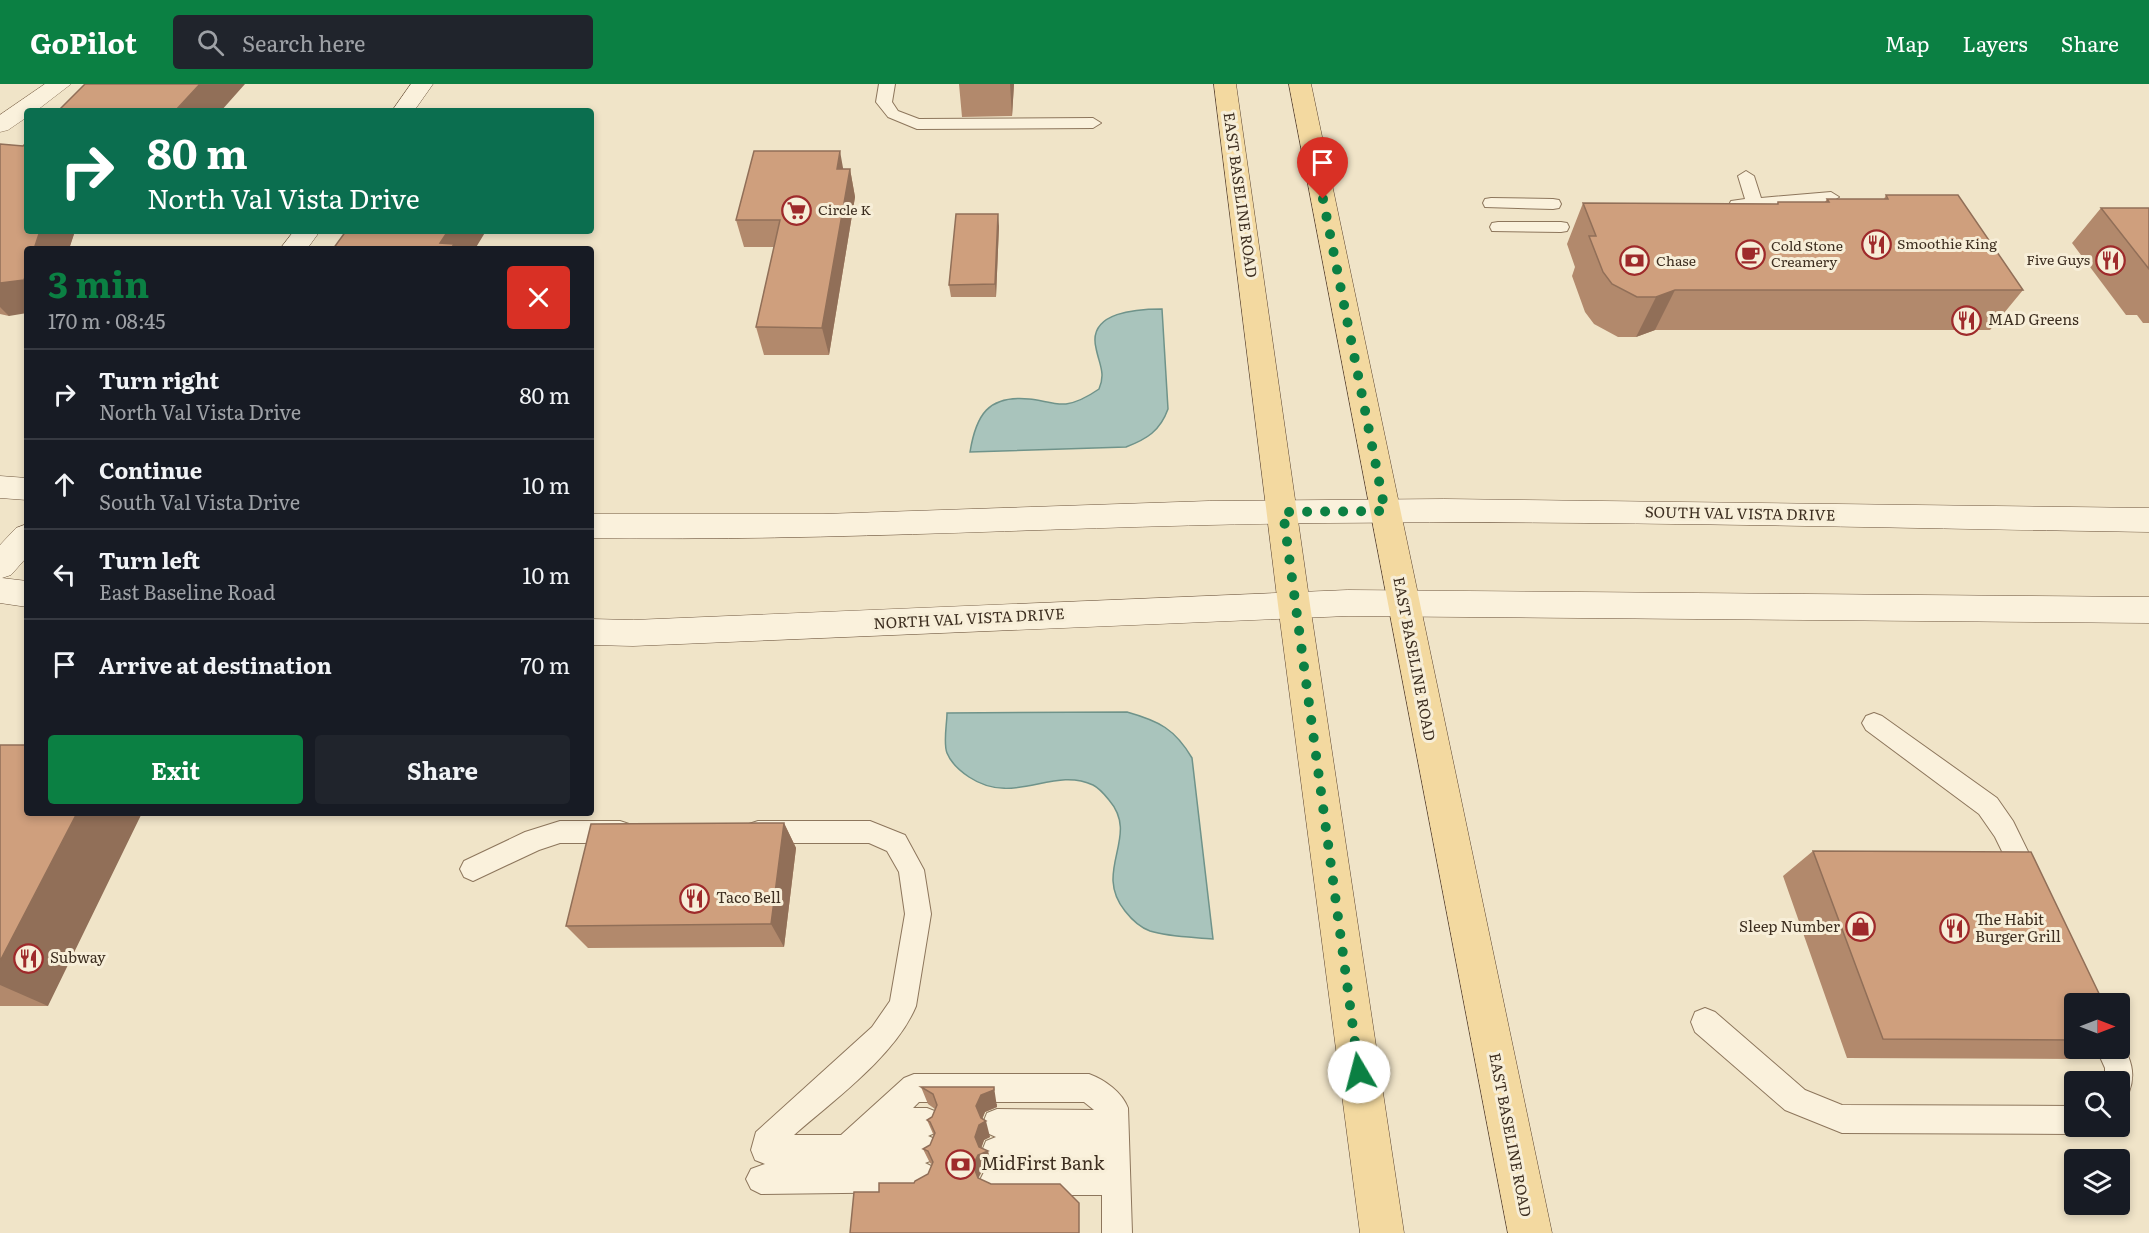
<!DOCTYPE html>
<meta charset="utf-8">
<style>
body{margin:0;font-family:Literata,serif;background:#20242c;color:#f1f3f6;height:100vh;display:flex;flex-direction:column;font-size:22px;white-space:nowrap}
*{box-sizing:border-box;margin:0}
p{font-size:20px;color:#9ea1a6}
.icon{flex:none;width:33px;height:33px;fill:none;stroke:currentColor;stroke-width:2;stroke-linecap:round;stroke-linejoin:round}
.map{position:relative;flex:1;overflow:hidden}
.drawer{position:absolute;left:24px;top:162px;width:570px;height:570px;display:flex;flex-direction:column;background:#171b24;border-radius:6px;box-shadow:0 3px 9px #0003}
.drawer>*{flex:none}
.banner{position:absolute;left:24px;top:24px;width:570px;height:126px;border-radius:6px;box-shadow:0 3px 9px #0003;background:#0b6e4f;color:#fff;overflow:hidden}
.needle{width:39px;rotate:90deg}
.buttons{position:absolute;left:2064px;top:909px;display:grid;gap:12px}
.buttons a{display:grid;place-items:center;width:66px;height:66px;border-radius:6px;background:#171b24;box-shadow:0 3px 9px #0003;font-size:30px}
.pin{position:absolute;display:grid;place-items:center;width:51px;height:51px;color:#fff;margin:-62px -26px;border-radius:50% 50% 50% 0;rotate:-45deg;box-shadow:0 0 6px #0007}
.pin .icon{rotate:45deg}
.me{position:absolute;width:66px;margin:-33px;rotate:352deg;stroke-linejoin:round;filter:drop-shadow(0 0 4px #0008)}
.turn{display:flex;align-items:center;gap:21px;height:126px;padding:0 24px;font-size:27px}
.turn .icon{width:78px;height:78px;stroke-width:2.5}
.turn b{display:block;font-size:42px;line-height:51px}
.round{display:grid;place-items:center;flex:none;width:63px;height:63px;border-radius:6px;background:#20242c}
.summary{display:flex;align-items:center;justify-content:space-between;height:102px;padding:0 24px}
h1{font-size:36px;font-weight:700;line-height:45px;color:#0b8043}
.cta{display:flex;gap:12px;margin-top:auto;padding:12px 24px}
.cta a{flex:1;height:69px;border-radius:6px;background:#0b8043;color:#fff;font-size:24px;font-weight:700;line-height:69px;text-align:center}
.cta a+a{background:#20242c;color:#f1f3f6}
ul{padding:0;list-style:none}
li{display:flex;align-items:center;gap:18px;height:90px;padding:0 24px;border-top:2px solid #363941}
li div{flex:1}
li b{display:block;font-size:22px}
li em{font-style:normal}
header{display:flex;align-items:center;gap:36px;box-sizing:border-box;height:84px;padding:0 30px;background:#0b8043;color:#fff}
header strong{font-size:28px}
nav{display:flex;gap:33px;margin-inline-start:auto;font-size:21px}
.search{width:420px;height:54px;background:#20242c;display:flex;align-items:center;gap:15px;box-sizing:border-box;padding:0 21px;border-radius:6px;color:#9ea1a6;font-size:22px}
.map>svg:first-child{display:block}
.water{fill:#a9c4bc;stroke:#6f938a;stroke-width:1.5}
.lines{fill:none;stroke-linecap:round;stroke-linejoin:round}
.lane-casing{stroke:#8d765c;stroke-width:2}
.street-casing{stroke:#8d765c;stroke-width:1}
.secondary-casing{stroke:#6f573f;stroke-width:1}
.primary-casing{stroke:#5b4430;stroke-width:1}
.lane{fill:#faf1dc;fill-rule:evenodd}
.street{fill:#faf1dc;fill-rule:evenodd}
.secondary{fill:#faf1dc;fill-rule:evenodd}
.primary{fill:#f3d9a0;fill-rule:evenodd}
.wall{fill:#b2896c}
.shaded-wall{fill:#916f58}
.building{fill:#cf9f7d;stroke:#916f58;stroke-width:1.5}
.route{stroke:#0b8043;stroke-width:10;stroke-dasharray:0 18}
.labels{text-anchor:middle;stroke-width:6;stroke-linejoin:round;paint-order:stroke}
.far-poi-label{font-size:14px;fill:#3d2e20;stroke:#f7eed8;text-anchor:start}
.street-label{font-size:15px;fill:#3d2e20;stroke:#f7eed8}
.poi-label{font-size:15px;fill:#3d2e20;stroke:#f7eed8;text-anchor:start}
.near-poi-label{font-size:18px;fill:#3d2e20;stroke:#f7eed8;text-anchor:start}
</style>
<header>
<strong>GoPilot</strong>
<div class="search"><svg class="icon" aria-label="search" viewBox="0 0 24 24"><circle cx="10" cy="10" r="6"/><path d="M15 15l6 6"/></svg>Search here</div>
<nav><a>Map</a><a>Layers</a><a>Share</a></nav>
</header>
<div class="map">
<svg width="2149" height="1149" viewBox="0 0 2149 1149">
<rect width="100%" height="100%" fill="#f0e4c8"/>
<path class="water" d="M1162,225L1168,325C1160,347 1147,355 1126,363L970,368C976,331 988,311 1029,315C1042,316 1053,321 1066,320C1079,318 1089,312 1099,305C1106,289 1099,280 1096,264C1087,227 1139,225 1162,225Z
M1127,628C1159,637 1175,645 1192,674L1213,855C1193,853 1169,853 1150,847C1139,843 1132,836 1125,827C1092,786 1141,753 1109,716C1105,711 1099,704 1093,701C1052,682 1014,723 969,693C960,687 951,679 947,669C943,659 947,640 947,629Z"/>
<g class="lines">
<defs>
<path id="lane" d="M879,0H895L892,18L898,27L919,35L1093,34L1101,39L1093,44L917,45L888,33L876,18Z
M1746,87L1754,92L1761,114L1831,108L1839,113L1831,118L1761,124L1753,135H1741L1739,131L1742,126L1731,125L1729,121L1731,117L1745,115L1738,92Z
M1491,114L1553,115L1559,116L1561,120L1559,124L1553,125L1485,123L1483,119L1485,115Z
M1498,138H1561L1567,139L1569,143L1567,147L1561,148L1492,147L1490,143L1492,139Z
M1874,629L1882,632L1997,714L2013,737L2041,794L2037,802L2028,806L2019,802L1995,753L1979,730L1866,646L1862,639L1866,632Z
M560,737H620L629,740L632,748L629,756L620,759H560L539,766L473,797L464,793L460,785L464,777L525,748Z
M758,737H870L905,751L924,786L931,830L916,922C896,971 834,1016 794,1051H841L904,994L914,990H1089C1105,996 1122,1008 1128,1024L1132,1149H1102V1111H995L985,1106L980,1096L985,1086L1000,1081L986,1077L982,1067L986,1057L996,1053L987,1049L983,1039L987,1029L997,1025L1094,1026L1084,1018H919L913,1024H927L937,1028L941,1038L937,1048L928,1052L935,1055L939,1065L935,1075L925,1079L933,1083L938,1093L933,1103L923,1108L761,1110L751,1105L746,1095L751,1085L765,1080L755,1076L751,1066L756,1048L872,943L890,917L905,830L899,788L887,767L869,759H758L749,756L746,748L749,740Z
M1705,924L1715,928L1805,1006L1842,1021L2074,1022V1042H2086L2084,1046L2074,1050L1842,1049L1785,1026L1695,948L1691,938L1695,928Z
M2120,954C2129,973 2137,987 2129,1008L2120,1012V998H2105V984L2096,964H2120Z"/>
<path id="street" d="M45,0H71L36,27H27V33L8,46L0,48V31Z"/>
<path id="secondary" d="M411,0H433L414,27H392Z
M294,147H320L307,165H280Z
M0,392L27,394V416L0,414Z
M1444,415L2149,424V448C1875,444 1601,436 1327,439C1081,441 836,458 591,454V430H823L1209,417Z
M27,440V473L11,491L2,494L27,497V523L0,519V461L16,444Z
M1348,506L2149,513V539L1348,532L633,562L591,561V535L633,536Z"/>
<path id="primary" d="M1214,0H1236L1310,521L1404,1149H1360L1278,521Z
M1289,0H1311L1552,1149H1508Z"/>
</defs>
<use href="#lane" class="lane-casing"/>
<use href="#street" class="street-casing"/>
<use href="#secondary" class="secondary-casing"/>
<use href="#primary" class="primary-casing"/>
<use href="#lane" class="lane"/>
<use href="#street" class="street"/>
<use href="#secondary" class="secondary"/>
<use href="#primary" class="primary"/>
</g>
<path class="wall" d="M959,0H1014L1012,32L962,33Z
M0,60L23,62L27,147H75L69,165L9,232L0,230Z
M843,85H850L855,113L829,271H764L756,243L774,163H744L736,136Z
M1886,111L2023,206L1990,246H1655L1636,253H1618L1594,240L1585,228L1572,192L1575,183L1567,160L1583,119L1777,120L1778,118H1825L1827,115H1884Z
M2101,124H2149V239H2143L2137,231H2126L2072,159Z
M999,142L996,213H951L949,201Z
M0,661L48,922H0Z
M784,739L796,764L784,863L588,864L566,842Z
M1813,767L2074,920V964H2101L2075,975L1847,974L1783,792Z
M921,1003L997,1020V1023L985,1028L982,1035L990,1053L984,1056L981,1064L992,1081L983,1085L879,1108L914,1099L928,1090L932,1080L930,1079L923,1065L930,1061L934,1052L927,1036L932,1033L935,1025L928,1020Z"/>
<path class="shaded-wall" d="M200,0H245L221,27H175Z
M1010,0H1014L1012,32Z
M840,67L845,95L837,85Z
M850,85L855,113L829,271L822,244Z
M998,130L999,142L996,213L995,200Z
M40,147H75L69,165H34Z
M448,147H486L475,165H443L440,159Z
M27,187V229L9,232L0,223V199Z
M1675,206L1655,246L1636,253L1656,213Z
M77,729H142L48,922L0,901V877Z
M784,739L796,764L784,863L771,840Z
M994,1003L997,1023L985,1028L981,1038L976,1022L981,1011Z
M986,1037L990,1053L984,1056L980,1068L975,1053L979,1041Z
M988,1067L992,1081L983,1085L978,1095L973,1081L978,1071Z"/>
<path class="building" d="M85,0H200L175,27H58Z
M27,58V147H40L34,165H27V187L24,196L0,199V60L23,62Z
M754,67H840L837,85H850L822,244L756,243L780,136H736Z
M1886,111H1958L2023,206H1675L1656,213H1637L1612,200L1603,188L1589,152H1596L1583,119L1778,120V118H1829L1827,115H1888Z
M2101,124H2149V185Z
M956,130H998L995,200L949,201Z
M346,147H448L440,159L454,160L451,165H333Z
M0,661H27V729H77L0,877Z
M784,739L771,840L566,842L591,740Z
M1813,767L2031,768L2104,920H2074V956L1883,955Z
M921,1003H994V1006L981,1011L976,1022L981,1034L986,1037L979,1041L975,1053L979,1063L988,1067L978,1071L973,1081L978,1094L991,1100H1060L1079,1119V1149H850L854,1108H879V1099H914L915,1097L928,1090L933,1078L928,1067L923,1065L930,1061L935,1049L930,1038L927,1036L932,1033L937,1021L933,1010Z"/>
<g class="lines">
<path class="route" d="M1323,115L1385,427L1283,428L1359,988"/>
</g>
<defs>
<symbol id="supermarket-ring" viewBox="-11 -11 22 22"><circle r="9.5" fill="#f7eed8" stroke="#9e2a2b" stroke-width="1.5"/><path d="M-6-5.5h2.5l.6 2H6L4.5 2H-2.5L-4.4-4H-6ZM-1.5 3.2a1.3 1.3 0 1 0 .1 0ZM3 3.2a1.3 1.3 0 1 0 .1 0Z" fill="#9e2a2b"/></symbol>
<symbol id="restaurant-ring" viewBox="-11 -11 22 22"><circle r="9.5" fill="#f7eed8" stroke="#9e2a2b" stroke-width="1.5"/><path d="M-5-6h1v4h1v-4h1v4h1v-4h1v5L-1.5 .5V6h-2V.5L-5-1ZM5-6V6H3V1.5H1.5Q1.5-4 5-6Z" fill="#9e2a2b"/></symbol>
<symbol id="cafe-ring" viewBox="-11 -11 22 22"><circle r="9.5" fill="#f7eed8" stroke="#9e2a2b" stroke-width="1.5"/><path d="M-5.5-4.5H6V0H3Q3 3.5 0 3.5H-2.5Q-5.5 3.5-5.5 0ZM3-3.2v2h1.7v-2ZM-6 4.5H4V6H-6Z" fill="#9e2a2b"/></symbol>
<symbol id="bank-ring" viewBox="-11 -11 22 22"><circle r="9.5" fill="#f7eed8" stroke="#9e2a2b" stroke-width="1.5"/><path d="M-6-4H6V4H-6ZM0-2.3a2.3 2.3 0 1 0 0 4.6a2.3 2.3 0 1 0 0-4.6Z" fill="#9e2a2b"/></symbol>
<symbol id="shop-ring" viewBox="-11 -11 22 22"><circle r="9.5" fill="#f7eed8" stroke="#9e2a2b" stroke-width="1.5"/><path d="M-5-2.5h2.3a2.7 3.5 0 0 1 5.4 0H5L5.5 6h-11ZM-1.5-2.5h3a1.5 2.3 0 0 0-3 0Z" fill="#9e2a2b"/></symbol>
</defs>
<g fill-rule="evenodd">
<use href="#supermarket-ring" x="780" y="110" width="33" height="33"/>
<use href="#restaurant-ring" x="1860" y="144" width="33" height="33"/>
<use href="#cafe-ring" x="1734" y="154" width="33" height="33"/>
<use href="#restaurant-ring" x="2094" y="160" width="33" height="33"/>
<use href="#bank-ring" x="1618" y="160" width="33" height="33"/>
<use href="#restaurant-ring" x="1950" y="220" width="33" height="33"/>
<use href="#restaurant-ring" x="678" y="798" width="33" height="33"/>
<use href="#shop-ring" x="1844" y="826" width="33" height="33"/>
<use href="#restaurant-ring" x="1938" y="828" width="33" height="33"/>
<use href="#restaurant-ring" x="12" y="858" width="33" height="33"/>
<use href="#bank-ring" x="944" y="1064" width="33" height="33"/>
</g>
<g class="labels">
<g class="far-poi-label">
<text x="818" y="131">Circle K</text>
<text x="1897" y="165">Smoothie King</text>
<text x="1771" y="167">Cold Stone<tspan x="1771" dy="16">Creamery</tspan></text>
<text x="2090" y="181" text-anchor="end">Five Guys</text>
<text x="1656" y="182">Chase</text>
</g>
<g class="street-label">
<text transform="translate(1240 111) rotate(82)" y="5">EAST BASELINE ROAD</text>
<text transform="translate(1740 430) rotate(1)" y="5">SOUTH VAL VISTA DRIVE</text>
<text transform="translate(969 535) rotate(-3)" y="5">NORTH VAL VISTA DRIVE</text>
<text transform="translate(1414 575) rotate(79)" y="5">EAST BASELINE ROAD</text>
<text transform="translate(1510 1051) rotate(79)" y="5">EAST BASELINE ROAD</text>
</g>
<g class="poi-label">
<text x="1988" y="241">MAD Greens</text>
<text x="716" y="819">Taco Bell</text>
<text x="1975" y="841">The Habit<tspan x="1975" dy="17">Burger Grill</tspan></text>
<text x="1840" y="848" text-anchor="end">Sleep Number</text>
<text x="50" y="879">Subway</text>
</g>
<g class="near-poi-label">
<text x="981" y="1086">MidFirst Bank</text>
</g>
</g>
</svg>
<div class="buttons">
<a><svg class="needle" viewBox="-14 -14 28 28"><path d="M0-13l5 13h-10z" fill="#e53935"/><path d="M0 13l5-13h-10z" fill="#9ea1a6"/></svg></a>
<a><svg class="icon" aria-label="search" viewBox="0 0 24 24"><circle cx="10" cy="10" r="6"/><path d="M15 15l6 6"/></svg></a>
<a><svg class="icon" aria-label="layers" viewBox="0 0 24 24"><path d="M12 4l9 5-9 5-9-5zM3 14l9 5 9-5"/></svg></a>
</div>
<div class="pin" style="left:1323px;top:115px;background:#d93025"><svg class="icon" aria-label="arrive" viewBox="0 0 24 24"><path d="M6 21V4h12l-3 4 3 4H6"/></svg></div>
<svg class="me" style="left:1359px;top:988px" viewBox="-20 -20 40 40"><circle r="19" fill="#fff"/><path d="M0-13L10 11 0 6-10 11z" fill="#0b8043"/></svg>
<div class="banner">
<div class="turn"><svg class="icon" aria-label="right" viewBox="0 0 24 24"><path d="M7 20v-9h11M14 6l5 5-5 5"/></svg><div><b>80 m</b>North Val Vista Drive</div></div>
</div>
<section class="drawer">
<div class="summary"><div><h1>3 min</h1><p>170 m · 08:45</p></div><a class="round" style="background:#d93025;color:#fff"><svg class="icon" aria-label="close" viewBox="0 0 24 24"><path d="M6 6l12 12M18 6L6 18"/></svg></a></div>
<ul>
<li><svg class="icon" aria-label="right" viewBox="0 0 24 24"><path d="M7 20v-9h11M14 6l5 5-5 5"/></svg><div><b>Turn right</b><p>North Val Vista Drive</p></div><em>80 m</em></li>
<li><svg class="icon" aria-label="ahead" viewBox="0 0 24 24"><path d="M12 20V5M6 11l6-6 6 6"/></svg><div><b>Continue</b><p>South Val Vista Drive</p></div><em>10 m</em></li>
<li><svg class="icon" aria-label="left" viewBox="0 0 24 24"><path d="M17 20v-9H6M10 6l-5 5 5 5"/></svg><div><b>Turn left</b><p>East Baseline Road</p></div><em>10 m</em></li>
<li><svg class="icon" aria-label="arrive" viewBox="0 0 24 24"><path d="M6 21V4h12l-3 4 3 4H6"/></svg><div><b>Arrive at destination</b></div><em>70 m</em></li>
</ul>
<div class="cta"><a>Exit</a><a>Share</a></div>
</section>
</div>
